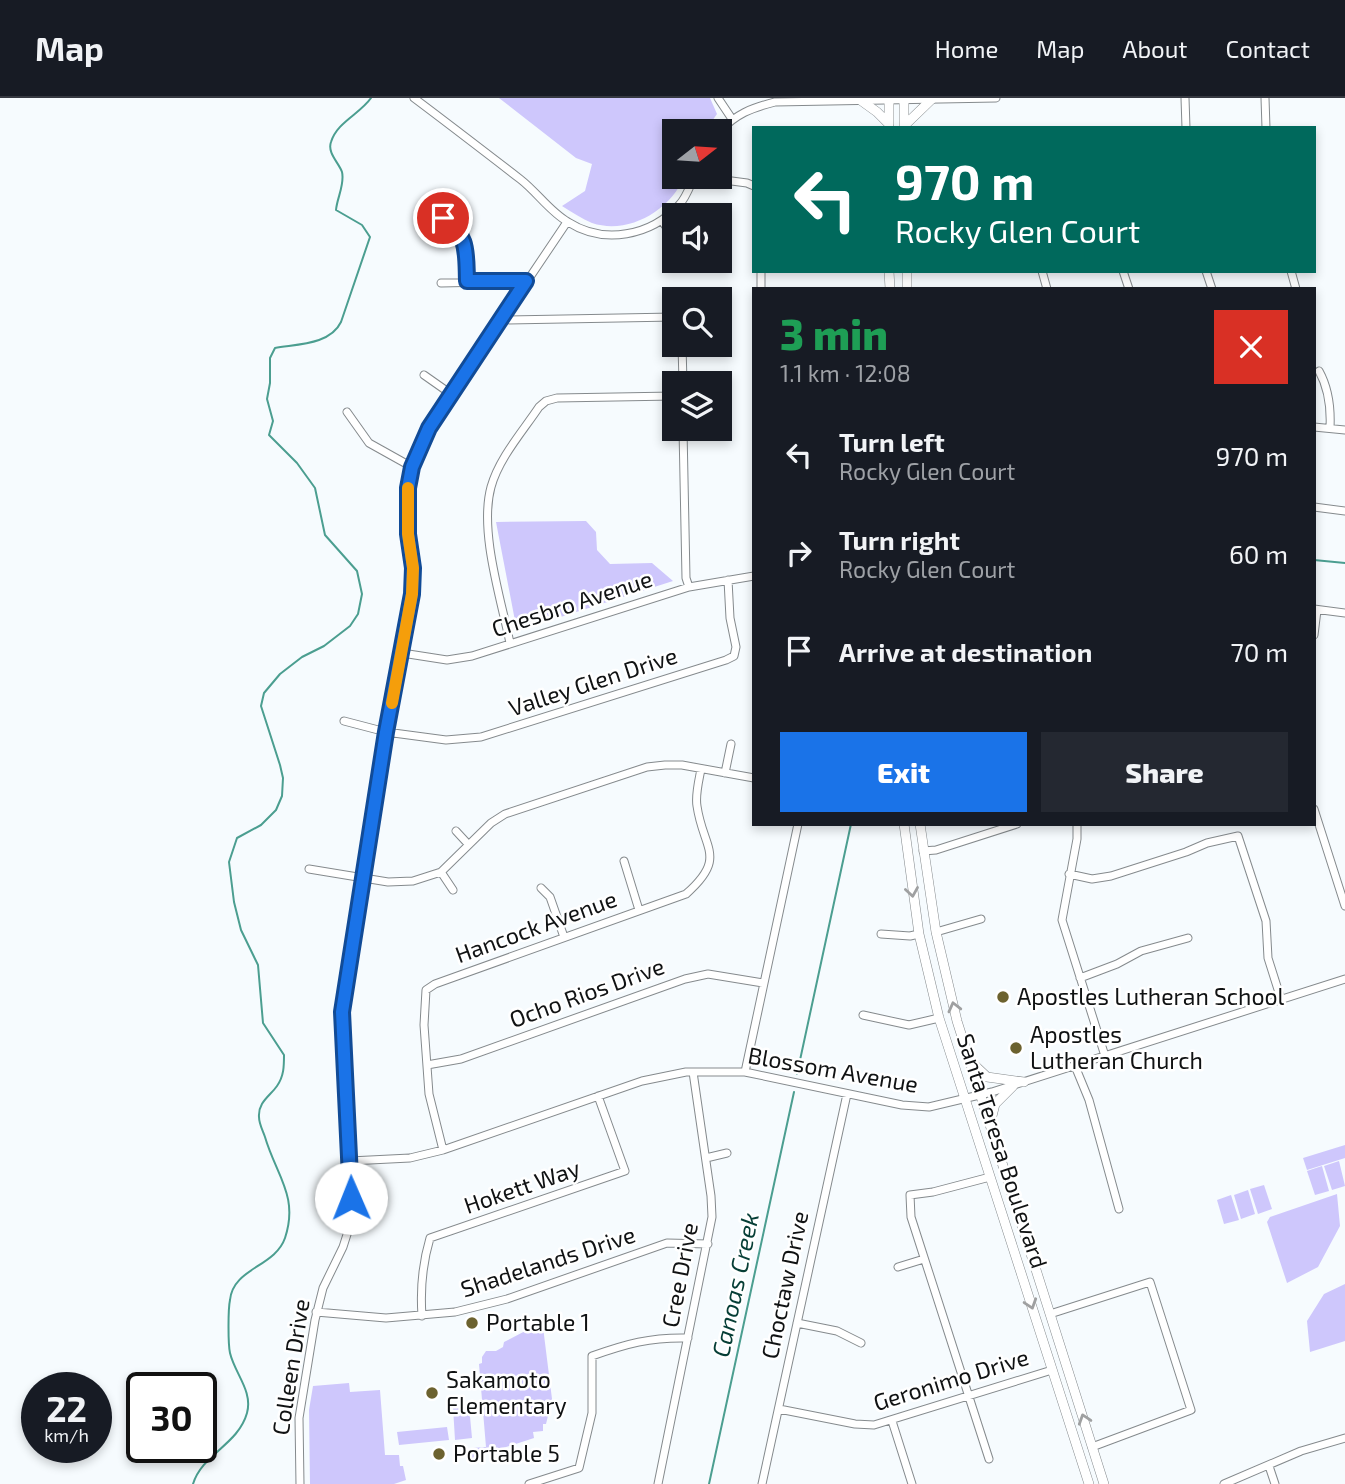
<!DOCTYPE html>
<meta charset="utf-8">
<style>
body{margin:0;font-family:"Exo 2",sans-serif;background:#242831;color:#f1f3f6;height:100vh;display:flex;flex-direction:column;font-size:26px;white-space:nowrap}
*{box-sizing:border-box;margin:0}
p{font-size:23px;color:#9ea1a6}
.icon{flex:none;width:38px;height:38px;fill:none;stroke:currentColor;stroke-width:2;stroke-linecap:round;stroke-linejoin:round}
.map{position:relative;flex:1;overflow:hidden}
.side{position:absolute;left:752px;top:189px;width:564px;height:539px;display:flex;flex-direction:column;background:#171b24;border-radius:0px;box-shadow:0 4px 10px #0003}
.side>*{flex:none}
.hud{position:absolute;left:752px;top:28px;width:564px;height:147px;border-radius:0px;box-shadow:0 4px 10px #0003;background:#00695c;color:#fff;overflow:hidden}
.needle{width:46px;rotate:73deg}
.buttons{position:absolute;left:662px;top:21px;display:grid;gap:14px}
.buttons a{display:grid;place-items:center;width:70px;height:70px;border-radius:0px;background:#171b24;box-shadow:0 4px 10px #0003;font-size:35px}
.speed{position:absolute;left:21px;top:1274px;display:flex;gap:14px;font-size:35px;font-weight:700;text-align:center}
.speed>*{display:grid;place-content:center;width:91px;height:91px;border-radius:50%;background:#171b24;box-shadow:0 4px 10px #0003;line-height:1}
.speed small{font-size:18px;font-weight:400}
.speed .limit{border:4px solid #111;border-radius:10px;background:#fff;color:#111}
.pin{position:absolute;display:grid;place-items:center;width:60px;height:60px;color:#fff;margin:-30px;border:4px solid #fff;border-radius:50%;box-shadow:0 2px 7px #0007}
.me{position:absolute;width:77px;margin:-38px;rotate:359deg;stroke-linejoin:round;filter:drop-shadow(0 0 5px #0008)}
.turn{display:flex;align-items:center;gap:24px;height:147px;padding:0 28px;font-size:32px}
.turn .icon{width:91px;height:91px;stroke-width:2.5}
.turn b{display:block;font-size:49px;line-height:60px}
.round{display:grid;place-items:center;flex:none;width:74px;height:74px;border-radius:0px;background:#242831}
.headline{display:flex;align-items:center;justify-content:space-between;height:119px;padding:0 28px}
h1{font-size:42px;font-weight:800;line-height:52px;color:#1e9e55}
.cta{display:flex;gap:14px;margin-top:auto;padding:14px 28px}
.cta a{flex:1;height:80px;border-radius:0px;background:#1a73e8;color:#fff;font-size:28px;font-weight:800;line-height:80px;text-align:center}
.cta a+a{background:#242831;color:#f1f3f6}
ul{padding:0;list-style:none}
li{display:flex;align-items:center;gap:21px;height:98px;padding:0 28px}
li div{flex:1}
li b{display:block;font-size:26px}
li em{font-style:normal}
header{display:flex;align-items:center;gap:42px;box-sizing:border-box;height:98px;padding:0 35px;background:#171b24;border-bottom:2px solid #363941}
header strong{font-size:33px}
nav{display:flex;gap:38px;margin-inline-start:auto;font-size:24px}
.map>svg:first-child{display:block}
.green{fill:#cec7fc}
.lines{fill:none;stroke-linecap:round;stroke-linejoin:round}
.stream{stroke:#4b9e90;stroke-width:2}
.minor-casing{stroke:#858a8d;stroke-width:9}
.major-casing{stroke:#858a8d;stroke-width:10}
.minor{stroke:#fff;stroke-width:7}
.major{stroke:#fff;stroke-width:9}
.oneway{stroke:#9fa0a1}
.route-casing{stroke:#114b97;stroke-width:18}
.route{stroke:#1a73e8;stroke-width:12}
.slow{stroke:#f59e0b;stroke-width:12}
.poi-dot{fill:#6c622f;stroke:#fff;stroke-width:2.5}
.labels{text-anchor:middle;stroke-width:5;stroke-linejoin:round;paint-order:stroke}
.street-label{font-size:23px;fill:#101213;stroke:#fff}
.poi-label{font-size:23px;fill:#101213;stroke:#fff;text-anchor:start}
.water-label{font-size:24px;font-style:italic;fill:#063e36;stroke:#fff}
</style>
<header>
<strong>Map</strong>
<nav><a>Home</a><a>Map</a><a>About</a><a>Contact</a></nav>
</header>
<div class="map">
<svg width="1345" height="1386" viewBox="0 0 1345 1386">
<rect width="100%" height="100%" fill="#f6fbfe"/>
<path class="green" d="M499,0H710L717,16L705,33H674V79H684C670,113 628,137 592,125C582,121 572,114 562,108L585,93L592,66L576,60Z
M586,423L596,434L597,452L610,466L652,465L673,483L517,533L496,424Z
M1345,1047V1060L1307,1072L1303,1060Z
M1339,1063L1345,1088L1332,1092L1324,1068Z
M1322,1068L1329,1093L1315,1097L1307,1073Z
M1264,1087L1272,1111L1258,1116L1250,1091Z
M1248,1092L1255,1116L1241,1121L1234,1097Z
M1337,1096L1340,1128L1318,1169L1287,1185L1267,1124L1270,1119Z
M1231,1097L1239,1122L1224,1126L1217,1102Z
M1345,1186V1243L1310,1254L1307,1223L1324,1196Z
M543,1229L552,1301L546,1326H543V1333L533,1334L534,1340L472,1360V1350L486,1349L479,1266L482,1265V1259L486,1253H496L503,1249L504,1244L529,1231L531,1234Z
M349,1285L350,1294L380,1292L385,1357H399L400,1368H403L406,1382L394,1386H310L309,1312L313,1288Z
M469,1308L472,1340L455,1342L453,1309Z
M447,1329L449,1342L399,1347L397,1334Z"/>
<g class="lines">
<path class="stream" d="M1314,462L1345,465
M797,976L851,726
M193,1386C202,1356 238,1347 247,1315C253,1293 235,1276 230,1255C228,1246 228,1211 230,1202C233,1170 275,1169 285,1140C299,1098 276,1077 265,1039C263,1033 259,1026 259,1019C258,1004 270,998 277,988C284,978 284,968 284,957L263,925L258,867L241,832L234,804L229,764L237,740L261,727L276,712L282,698L283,680L280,667L261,608L264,595L280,576L302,559L324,548L350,528L358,516L362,496L357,473L325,437L315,390L297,365L269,337L273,323L267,301L270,285V260L275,250C296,246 330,247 341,224L370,139L362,127L336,112C337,100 345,86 342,74C339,65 327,55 331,44C337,24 360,16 371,0
M709,1386L794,994"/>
<defs>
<path id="minor" d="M414,0C450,27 485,54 520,81C537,94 550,114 568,124C604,147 651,138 679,107C686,100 690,88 694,79
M718,0L732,21
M1185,0L1186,30
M1265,0L1266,30
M719,34C736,16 751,10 775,4L996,0
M701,79L747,85L754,88
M443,120C469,137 466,155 467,183
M662,123L674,140
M761,173V191
M1042,173L1047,191
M1123,173L1129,191
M1206,173L1212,191
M1291,173L1296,191
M441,185L526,183
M501,222L674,219
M682,247L683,285
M1319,273C1329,291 1331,310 1330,330
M424,277L451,296
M347,314L369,345L412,369
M1314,329L1345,332
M683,331L686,480L689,489
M1314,409L1345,413
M1314,511L1345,515
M1314,537L1317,512
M510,545C501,501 479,433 491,389C499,360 523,333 539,309L546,303L557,300L674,298
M402,555L447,562L472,558L689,489L754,478
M344,623L386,634L446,642L481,639L726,562L734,558L736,549L730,520L728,482
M725,675L731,646
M1314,711L1345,808
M1077,726V741L1062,822L1105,958
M456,733L468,746
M923,753L936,752L1017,726
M624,763L639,812
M309,771L388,784L413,783L441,774L491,725L505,716L647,669L665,667H682L754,680
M441,774L453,792
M1069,776L1092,781L1111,778L1186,754L1207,745L1238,738L1266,823L1268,860L1281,901
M541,790L550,799L564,839
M936,834L981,821
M881,836L910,838L919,836
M1080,880L1117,866L1141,853L1188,840
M863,917L909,927L939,920
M427,967L461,961L685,881L708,876L763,885
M1075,968L1089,1002L1119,1111
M745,974L798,726
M443,1052L429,996L424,927L426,892L435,886L686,796C728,759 703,751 697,708C695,697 699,682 701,671
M706,1060L727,1055
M350,1063L410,1060L443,1052L642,983L686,974H745L902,1007L929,1009L992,994L1345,881
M898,1169L924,1161
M316,1214L386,1220L455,1214L507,1201L667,1145L708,1146
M1050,1216L1150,1184L1191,1312L1092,1349
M422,1218C420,1190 422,1167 430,1140L625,1073L598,998
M797,1225L837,1233L861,1245
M779,1311L855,1326L874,1327L1052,1272
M892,1323L912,1386
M989,1361L911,1119L910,1097L933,1094L990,1079
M1269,1368L1275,1386
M300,1386L299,1320L315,1222L323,1190L343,1149L350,1127V1063L342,914L386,634L412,496L413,470L407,412L408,389L412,369L429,329L567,124
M529,1386L579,1370L592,1315V1258C626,1246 650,1239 688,1240
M658,1386L712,1119L711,1098L693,974
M762,1386L847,996
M1224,1386L1301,1353L1345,1340"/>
<path id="major" d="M904,0V28
M859,1L877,14L889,26
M889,26V0
M904,28L933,0
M889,173L890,191
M907,173V191
M904,726L919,836L939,920L1089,1386
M920,726L936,834L957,923L1104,1386
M970,963L987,979L1024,984
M990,1026L995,1006L1013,988"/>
</defs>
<use href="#minor" class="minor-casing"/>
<use href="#major" class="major-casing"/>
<use href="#minor" class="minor"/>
<use href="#major" class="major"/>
</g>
<defs><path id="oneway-chevron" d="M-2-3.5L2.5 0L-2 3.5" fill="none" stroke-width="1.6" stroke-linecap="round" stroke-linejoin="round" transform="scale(1.75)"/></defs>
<g class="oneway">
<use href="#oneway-chevron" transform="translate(912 794) rotate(81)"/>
<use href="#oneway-chevron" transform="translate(954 909) rotate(-104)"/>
<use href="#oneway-chevron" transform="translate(1031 1206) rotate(72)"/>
<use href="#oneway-chevron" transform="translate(1084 1321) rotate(-108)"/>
</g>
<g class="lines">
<defs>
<path id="route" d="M351,1100L342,914L386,634L412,496L413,470L408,436V390L412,369L429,330L526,183H467C466,155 469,137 443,120"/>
</defs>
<use href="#route" class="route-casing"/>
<use href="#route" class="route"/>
<path class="slow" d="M392,605L412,496L413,470L408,436V390"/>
</g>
<g class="poi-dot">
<circle cx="1003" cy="899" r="7"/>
<circle cx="1016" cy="950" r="7"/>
<circle cx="472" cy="1225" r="7"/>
<circle cx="432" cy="1295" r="7"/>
<circle cx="439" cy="1356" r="7"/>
</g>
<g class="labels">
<g class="street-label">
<text transform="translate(572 506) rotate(-18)" y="8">Chesbro Avenue</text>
<text transform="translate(593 584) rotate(-18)" y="8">Valley Glen Drive</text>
<text transform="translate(536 829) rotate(-20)" y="8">Hancock Avenue</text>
<text transform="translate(587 895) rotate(-20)" y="8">Ocho Rios Drive</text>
<text transform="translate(833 972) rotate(10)" y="8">Blossom Avenue</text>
<text transform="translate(1002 1053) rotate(72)" y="8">Santa Teresa Boulevard</text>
<text transform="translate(522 1089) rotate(-19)" y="8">Hokett Way</text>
<text transform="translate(548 1164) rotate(-18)" y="8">Shadelands Drive</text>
<text transform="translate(680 1177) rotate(-79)" y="8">Cree Drive</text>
<text transform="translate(785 1187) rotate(-78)" y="8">Choctaw Drive</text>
<text transform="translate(291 1269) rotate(-81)" y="8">Colleen Drive</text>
<text transform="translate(951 1282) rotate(-17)" y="8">Geronimo Drive</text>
</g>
<g class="poi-label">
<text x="1017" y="907">Apostles Lutheran School</text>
<text x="1030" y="945">Apostles<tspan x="1030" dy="26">Lutheran Church</tspan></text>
<text x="486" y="1233">Portable 1</text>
<text x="446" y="1290">Sakamoto<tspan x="446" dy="26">Elementary</tspan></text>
<text x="453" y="1364">Portable 5</text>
</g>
<g class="water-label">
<text transform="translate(736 1187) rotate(-78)" y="8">Canoas Creek</text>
</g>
</g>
</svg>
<div class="buttons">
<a><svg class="needle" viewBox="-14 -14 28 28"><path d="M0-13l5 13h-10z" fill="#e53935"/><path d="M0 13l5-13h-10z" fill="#9ea1a6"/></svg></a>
<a><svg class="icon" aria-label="sound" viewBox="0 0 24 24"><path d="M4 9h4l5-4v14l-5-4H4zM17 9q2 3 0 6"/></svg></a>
<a><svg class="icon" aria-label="search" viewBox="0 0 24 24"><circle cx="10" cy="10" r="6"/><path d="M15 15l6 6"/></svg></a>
<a><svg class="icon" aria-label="layers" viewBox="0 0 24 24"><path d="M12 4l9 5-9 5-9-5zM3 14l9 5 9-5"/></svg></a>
</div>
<div class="speed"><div>22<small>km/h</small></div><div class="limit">30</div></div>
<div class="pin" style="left:443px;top:120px;background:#d93025"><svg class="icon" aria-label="arrive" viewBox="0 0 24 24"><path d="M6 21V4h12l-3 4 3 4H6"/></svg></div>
<svg class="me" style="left:351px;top:1100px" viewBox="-20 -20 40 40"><circle r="19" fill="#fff"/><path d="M0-13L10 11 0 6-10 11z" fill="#1a73e8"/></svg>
<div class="hud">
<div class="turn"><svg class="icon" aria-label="left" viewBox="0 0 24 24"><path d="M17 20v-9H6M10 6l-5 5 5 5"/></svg><div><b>970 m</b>Rocky Glen Court</div></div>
</div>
<section class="side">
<div class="headline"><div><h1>3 min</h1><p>1.1 km · 12:08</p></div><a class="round" style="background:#d93025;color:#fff"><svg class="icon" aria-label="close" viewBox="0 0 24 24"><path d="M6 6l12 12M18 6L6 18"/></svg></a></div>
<ul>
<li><svg class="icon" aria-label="left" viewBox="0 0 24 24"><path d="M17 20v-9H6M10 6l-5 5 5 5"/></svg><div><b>Turn left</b><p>Rocky Glen Court</p></div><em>970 m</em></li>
<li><svg class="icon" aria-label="right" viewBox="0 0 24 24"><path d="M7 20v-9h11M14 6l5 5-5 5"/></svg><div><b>Turn right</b><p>Rocky Glen Court</p></div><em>60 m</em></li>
<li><svg class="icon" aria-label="arrive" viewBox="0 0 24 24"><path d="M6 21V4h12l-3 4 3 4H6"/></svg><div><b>Arrive at destination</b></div><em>70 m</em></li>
</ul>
<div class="cta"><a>Exit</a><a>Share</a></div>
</section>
</div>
